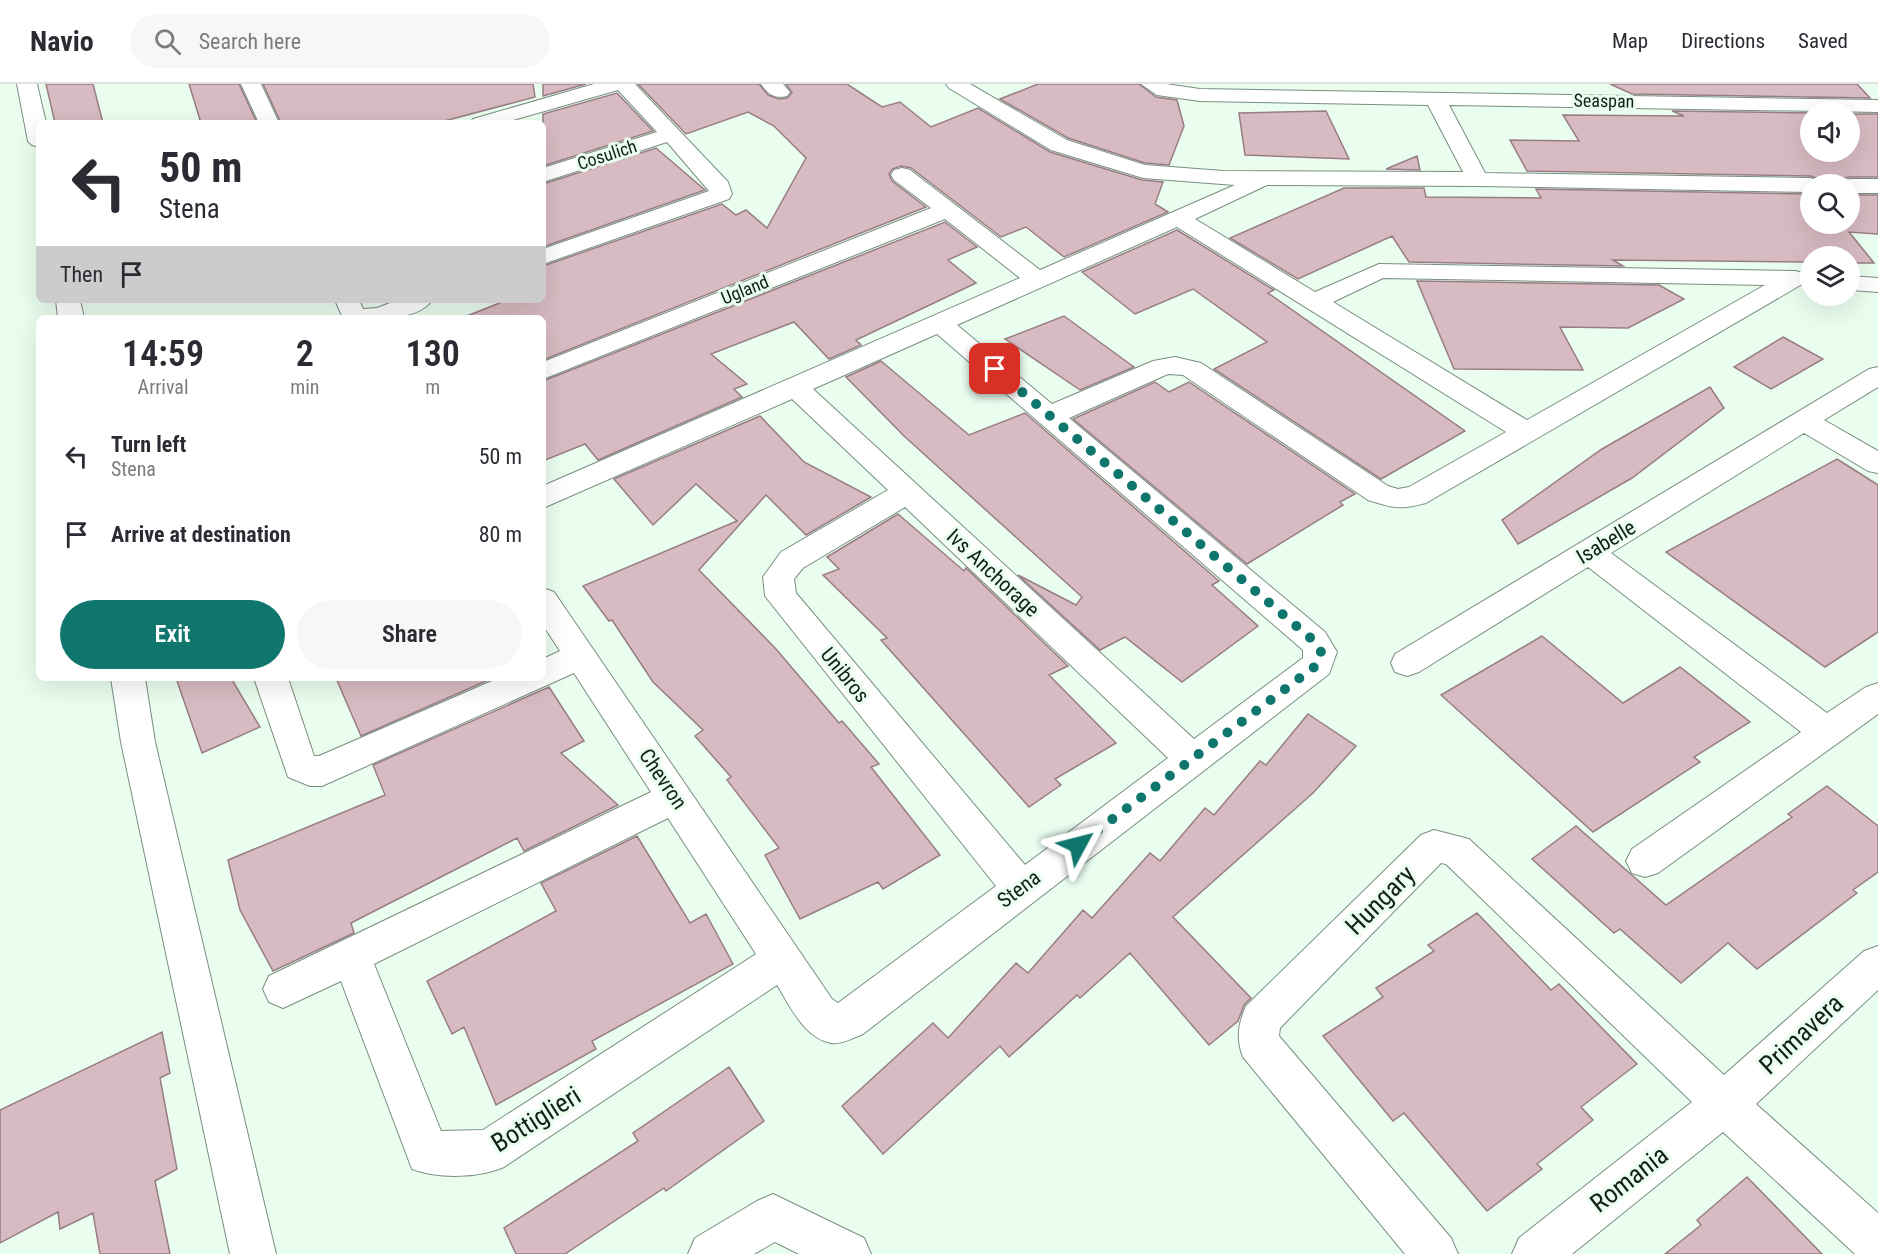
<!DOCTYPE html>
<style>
body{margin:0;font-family:"Roboto Condensed",sans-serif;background:#f7f7f7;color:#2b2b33;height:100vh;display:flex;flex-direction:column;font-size:22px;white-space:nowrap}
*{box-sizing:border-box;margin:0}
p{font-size:20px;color:#7c7c81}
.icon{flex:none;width:33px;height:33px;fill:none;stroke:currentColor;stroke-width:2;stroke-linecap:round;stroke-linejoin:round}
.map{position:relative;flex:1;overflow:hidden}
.drawer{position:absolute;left:36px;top:231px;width:510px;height:366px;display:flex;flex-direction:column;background:#fff;border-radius:9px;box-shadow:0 6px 24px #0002}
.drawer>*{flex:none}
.top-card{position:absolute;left:36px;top:36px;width:510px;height:183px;border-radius:9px;box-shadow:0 6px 24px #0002;background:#fff;color:#2b2b33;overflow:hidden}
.controls{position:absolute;left:1800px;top:18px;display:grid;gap:12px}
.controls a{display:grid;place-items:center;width:60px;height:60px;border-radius:50%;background:#fff;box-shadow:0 6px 24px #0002;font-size:30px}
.pin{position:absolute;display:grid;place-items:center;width:51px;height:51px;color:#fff;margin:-26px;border-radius:12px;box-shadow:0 3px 9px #0006}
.me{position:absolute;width:66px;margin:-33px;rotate:52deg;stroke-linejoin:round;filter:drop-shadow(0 0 4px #0008)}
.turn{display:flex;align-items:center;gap:21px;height:126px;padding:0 24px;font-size:27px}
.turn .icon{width:78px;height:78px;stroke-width:2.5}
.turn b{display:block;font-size:42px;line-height:51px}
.then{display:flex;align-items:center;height:57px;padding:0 24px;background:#0003;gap:12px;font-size:22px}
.eta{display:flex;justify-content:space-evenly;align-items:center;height:102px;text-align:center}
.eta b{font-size:36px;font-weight:600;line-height:42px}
.button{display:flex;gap:12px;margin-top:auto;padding:12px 24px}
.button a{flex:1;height:69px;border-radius:36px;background:#0f766e;color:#fff;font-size:24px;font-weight:600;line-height:69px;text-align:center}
.button a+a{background:#f7f7f7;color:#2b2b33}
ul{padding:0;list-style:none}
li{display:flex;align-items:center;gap:18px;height:78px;padding:0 24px}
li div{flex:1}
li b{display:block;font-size:22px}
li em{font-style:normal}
header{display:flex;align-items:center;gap:36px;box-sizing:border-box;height:84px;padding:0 30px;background:#fff;border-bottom:2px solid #e1e1e2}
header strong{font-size:28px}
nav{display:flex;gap:33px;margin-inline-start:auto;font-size:21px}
.search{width:420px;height:54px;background:#f7f7f7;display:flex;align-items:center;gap:15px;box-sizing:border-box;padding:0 21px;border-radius:33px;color:#7c7c81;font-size:22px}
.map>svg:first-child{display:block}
.building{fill:#d8bbc2;stroke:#987d84;stroke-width:1.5}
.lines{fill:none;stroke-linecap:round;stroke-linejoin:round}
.street-casing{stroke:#788e7f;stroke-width:2}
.street{fill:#fff;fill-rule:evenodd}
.route{stroke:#0f766e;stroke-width:10;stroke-dasharray:0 18}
.labels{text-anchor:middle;stroke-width:6;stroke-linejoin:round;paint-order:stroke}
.far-street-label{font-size:18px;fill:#151e18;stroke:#eafef0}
.street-label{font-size:21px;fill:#151e18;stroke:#eafef0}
.near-street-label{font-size:26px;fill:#151e18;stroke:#eafef0}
</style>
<header>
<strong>Navio</strong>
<div class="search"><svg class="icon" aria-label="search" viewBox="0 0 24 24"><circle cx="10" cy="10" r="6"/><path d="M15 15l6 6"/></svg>Search here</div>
<nav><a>Map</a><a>Directions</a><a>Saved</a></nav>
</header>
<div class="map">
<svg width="1878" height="1170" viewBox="0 0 1878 1170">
<rect width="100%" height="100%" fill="#eafef0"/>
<path class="building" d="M46,0H93L103,39H55Z
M189,0H239L257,39H201Z
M263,0H533L535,13L437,39H281Z
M543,0H586L543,12Z
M638,0H759L768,11L779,15L787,14L792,9L786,0H847L882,23L900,18L931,43L978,24L1050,68L1142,96L1163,98L1155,120L1168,128L1064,173L1026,143L1001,153L911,84L901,82L892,85L889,90L892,97L926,123L543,276V234H468L467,232L507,216H543V182L722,120L736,131L746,126L767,144L806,74L774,42L748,28L686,50Z
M1038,0H1139L1156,13L1177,16L1184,42L1169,81L1145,79L1068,54L1000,15Z
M1610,0H1857L1870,14L1632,10Z
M617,9L653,47L543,82V30Z
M1326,27L1349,75L1245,71L1239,29Z
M1672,27L1810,29V68H1850V30H1878V93H1849L1841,95L1838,100H1823L1820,95L1810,92L1527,87L1510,56L1579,57L1563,31L1684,32Z
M656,64L705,106L543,163V100Z
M1417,72L1420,86L1386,85Z
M1344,104H1424L1426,113L1541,114L1536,105L1810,110V140H1850V111H1878V150L1849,148L1874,179H1850V172H1810V178L1613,176L1623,182L1409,178L1392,152L1298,195L1230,154Z
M945,138L977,163L948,176L976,199L856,256L861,261L829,275L794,238L711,270L747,300L734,305L742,313L598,376L585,360L543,377V297Z
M1177,146L1274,206L1268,209L1465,347L1381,395L1214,285L1267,258L1193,205L1135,230L1082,188Z
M1417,197L1659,201L1684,215L1628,244L1560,243L1583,286L1454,285Z
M1064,232L1134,283L1080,306L1005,255Z
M1783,253L1823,275L1771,305L1734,283Z
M881,277L969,351L1025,329L1219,497L1212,501L1258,542L1182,598L1125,553L1100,566L1018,491L1076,521L1082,513L904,352L846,293Z
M1155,298L1169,308L1189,298L1355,410L1340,418L1343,421L1247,480L1073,335Z
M1710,303L1724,324L1632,394L1518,460L1502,436L1602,365Z
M760,332L804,378L871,413L806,451L766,411L699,486L776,565L839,639L842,637L879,680L871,683L940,771L883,805L878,798L800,835L765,771L779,764L727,696L731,693L695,652L703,646L653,598L612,536L609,537L583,502L737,437L696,400L653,441L614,395Z
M1837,375L1878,401V548L1825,583L1666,468Z
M898,430L964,487L966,484L1068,582L1049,591L1116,659L1055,695L1061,701L1029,723L881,556L887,554L823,491L839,485L827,473Z
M1542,552L1623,619L1680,583L1750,638L1694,673L1700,678L1593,748L1441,611Z
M176,594H231L260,643L202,669Z
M336,594H493L361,652Z
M549,603L584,657L561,669L618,721L524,767L517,754L351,839L354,849L273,887L240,826L228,776L385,711L373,681Z
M1308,630L1356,662L1313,709L1173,833L1251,914L1244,921L1238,937L1209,961L1130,869L1080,914L1077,911L1009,973L1000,962L883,1070L842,1022L933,939L948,954L1016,879L1028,889L1083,826L1092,834L1150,769L1160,777L1205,724L1214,731L1260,677L1266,681Z
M1827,702L1878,742V788L1853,806L1857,809L1757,885L1728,859L1681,899L1620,845L1614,849L1532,775L1576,742L1666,821L1792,733L1788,730Z
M637,752L690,839L706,830L733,880L592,957L596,965L496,1021L464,943L452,950L427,897L556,827L541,799Z
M1477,829L1551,906L1559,900L1637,980L1581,1023L1593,1036L1537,1080L1542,1085L1487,1127L1404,1029L1393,1037L1323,952L1383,913L1376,904L1434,867L1428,861Z
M162,948L170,989L160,994L177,1085L155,1097L170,1170H100L93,1129L60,1145L58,1128L0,1159V1026Z
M729,983L764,1037L666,1107L664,1104L565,1170H516L504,1144L638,1057L633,1049Z
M1747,1093L1822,1170H1665L1701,1141L1697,1136Z"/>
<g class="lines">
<defs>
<path id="street" d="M17,0H37L46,39H39V63L32,61L28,57Z
M241,0H261L279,39H259Z
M594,0H635L728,98L732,110L729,115L543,180V165L709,107L667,58L543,98V84L657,48L618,6L503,39H470L473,35Z
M761,0H783L790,8L787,12C775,15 768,10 761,0Z
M946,0H970L1067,56L1145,81L1223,87L1463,88L1428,21L1200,17L1157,11L1141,0H1166L1200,5L1878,16V28L1449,21L1485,89L1810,94L1818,96L1821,100H1810V108L1478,102L1267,101L1195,135L1315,208L1379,180L1795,187L1804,189L1807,194L1804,199L1426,419C1400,426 1393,424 1368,416L1183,291L1168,290L1069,334L1325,548L1337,568L1329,590L863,950C855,953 841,961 831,959C804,954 790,922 777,901L504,1083C478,1094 439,1095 412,1085L341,897L283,924L269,918L263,905L269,892L651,708L574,589L322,702H310L288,693L254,594H288L314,672H319L499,594H543V575L560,567L543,541V504L554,508L832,915L838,919L996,802L765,512L763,493L781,468L888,406L792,315L543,424V402L1020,194L945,135L543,295V278L931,124L894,96L891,91L894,86L902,84L910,86L1040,186L1235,101L1143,94L1051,66L949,4ZM1177,143L1506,348L1409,403L1398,405L1388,402L1201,279L1175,273L1153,277L1052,320L957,241ZM1383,194L1765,201L1527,336L1333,218ZM937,250L1303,566V574L1194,655L813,305ZM905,423L1168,674L1025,781L796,509L794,495L803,484ZM668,734L756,870L483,1046L441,1047L374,880Z
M1850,95H1878V109H1850V100H1840L1842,97Z
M1850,192L1878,194V208L1850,206Z
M56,216H80L84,234H58Z
M335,216H359L363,225L377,224L398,216H432C417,239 368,234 343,234Z
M1878,283V303L1824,336L1878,367V389L1868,387L1804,349L1611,469L1827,629L1866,603L1878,599V630L1658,789L1645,793L1632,789L1626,777L1632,765L1801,648L1588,483L1419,588L1407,592L1395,588L1391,579L1395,570L1869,285Z
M111,594H145L155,658L276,1170H230L121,658Z
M1434,746L1469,755L1724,991L1864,867L1878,862V906L1756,1020L1878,1129V1170H1855L1723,1048L1572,1170H1512L1519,1154L1692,1018L1446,780L1441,779L1280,944L1279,952L1451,1154L1458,1170H1405L1243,973C1236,955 1238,940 1246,922L1421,751Z
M773,1110L864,1154L871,1170H799L775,1158L754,1170H688L695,1154L757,1117Z"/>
</defs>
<use href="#street" class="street-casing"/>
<use href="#street" class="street"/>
</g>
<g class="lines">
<path class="route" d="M995,285L1314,557L1321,568L1317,581L1078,761"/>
</g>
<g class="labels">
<g class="far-street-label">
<text transform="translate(1604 17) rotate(1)" y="6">Seaspan</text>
<text transform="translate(607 71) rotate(-18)" y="6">Cosulich</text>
<text transform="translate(745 206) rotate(-22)" y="6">Ugland</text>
</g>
<g class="street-label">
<text transform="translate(1606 458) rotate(-31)" y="7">Isabelle</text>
<text transform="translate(993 489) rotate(43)" y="7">Ivs Anchorage</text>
<text transform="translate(845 591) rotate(51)" y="7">Unibros</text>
<text transform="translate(663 695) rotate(56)" y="7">Chevron</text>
<text transform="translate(1019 805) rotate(-37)" y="7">Stena</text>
</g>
<g class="near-street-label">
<text transform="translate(1380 816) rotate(-45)" y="9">Hungary</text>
<text transform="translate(1801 950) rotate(-43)" y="9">Primavera</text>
<text transform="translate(536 1035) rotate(-32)" y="9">Bottiglieri</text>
<text transform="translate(1629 1095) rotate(-38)" y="9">Romania</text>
</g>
</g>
</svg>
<div class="controls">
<a><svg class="icon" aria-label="sound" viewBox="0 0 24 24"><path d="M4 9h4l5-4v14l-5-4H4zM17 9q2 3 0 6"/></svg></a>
<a><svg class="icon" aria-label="search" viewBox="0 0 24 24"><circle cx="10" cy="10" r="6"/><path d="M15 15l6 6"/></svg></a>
<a><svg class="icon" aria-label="layers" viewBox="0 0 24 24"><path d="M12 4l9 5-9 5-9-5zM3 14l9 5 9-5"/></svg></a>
</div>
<div class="pin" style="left:995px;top:285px;background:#d93025"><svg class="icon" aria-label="arrive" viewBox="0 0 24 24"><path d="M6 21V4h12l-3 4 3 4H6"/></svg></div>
<svg class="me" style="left:1078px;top:761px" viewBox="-20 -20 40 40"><path d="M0-17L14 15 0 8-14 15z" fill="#0f766e" stroke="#fff" stroke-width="4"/></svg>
<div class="top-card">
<div class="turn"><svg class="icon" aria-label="left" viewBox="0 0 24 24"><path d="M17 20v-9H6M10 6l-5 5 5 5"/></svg><div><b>50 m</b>Stena</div></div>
<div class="then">Then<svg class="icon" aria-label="arrive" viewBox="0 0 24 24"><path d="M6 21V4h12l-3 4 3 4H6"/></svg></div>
</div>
<section class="drawer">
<div class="eta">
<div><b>14:59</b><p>Arrival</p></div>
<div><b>2</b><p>min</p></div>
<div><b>130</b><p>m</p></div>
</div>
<ul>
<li><svg class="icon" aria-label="left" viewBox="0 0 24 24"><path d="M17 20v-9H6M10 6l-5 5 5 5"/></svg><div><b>Turn left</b><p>Stena</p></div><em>50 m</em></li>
<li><svg class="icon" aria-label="arrive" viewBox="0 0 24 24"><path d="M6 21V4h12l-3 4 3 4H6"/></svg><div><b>Arrive at destination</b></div><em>80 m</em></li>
</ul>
<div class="button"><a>Exit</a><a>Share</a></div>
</section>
</div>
